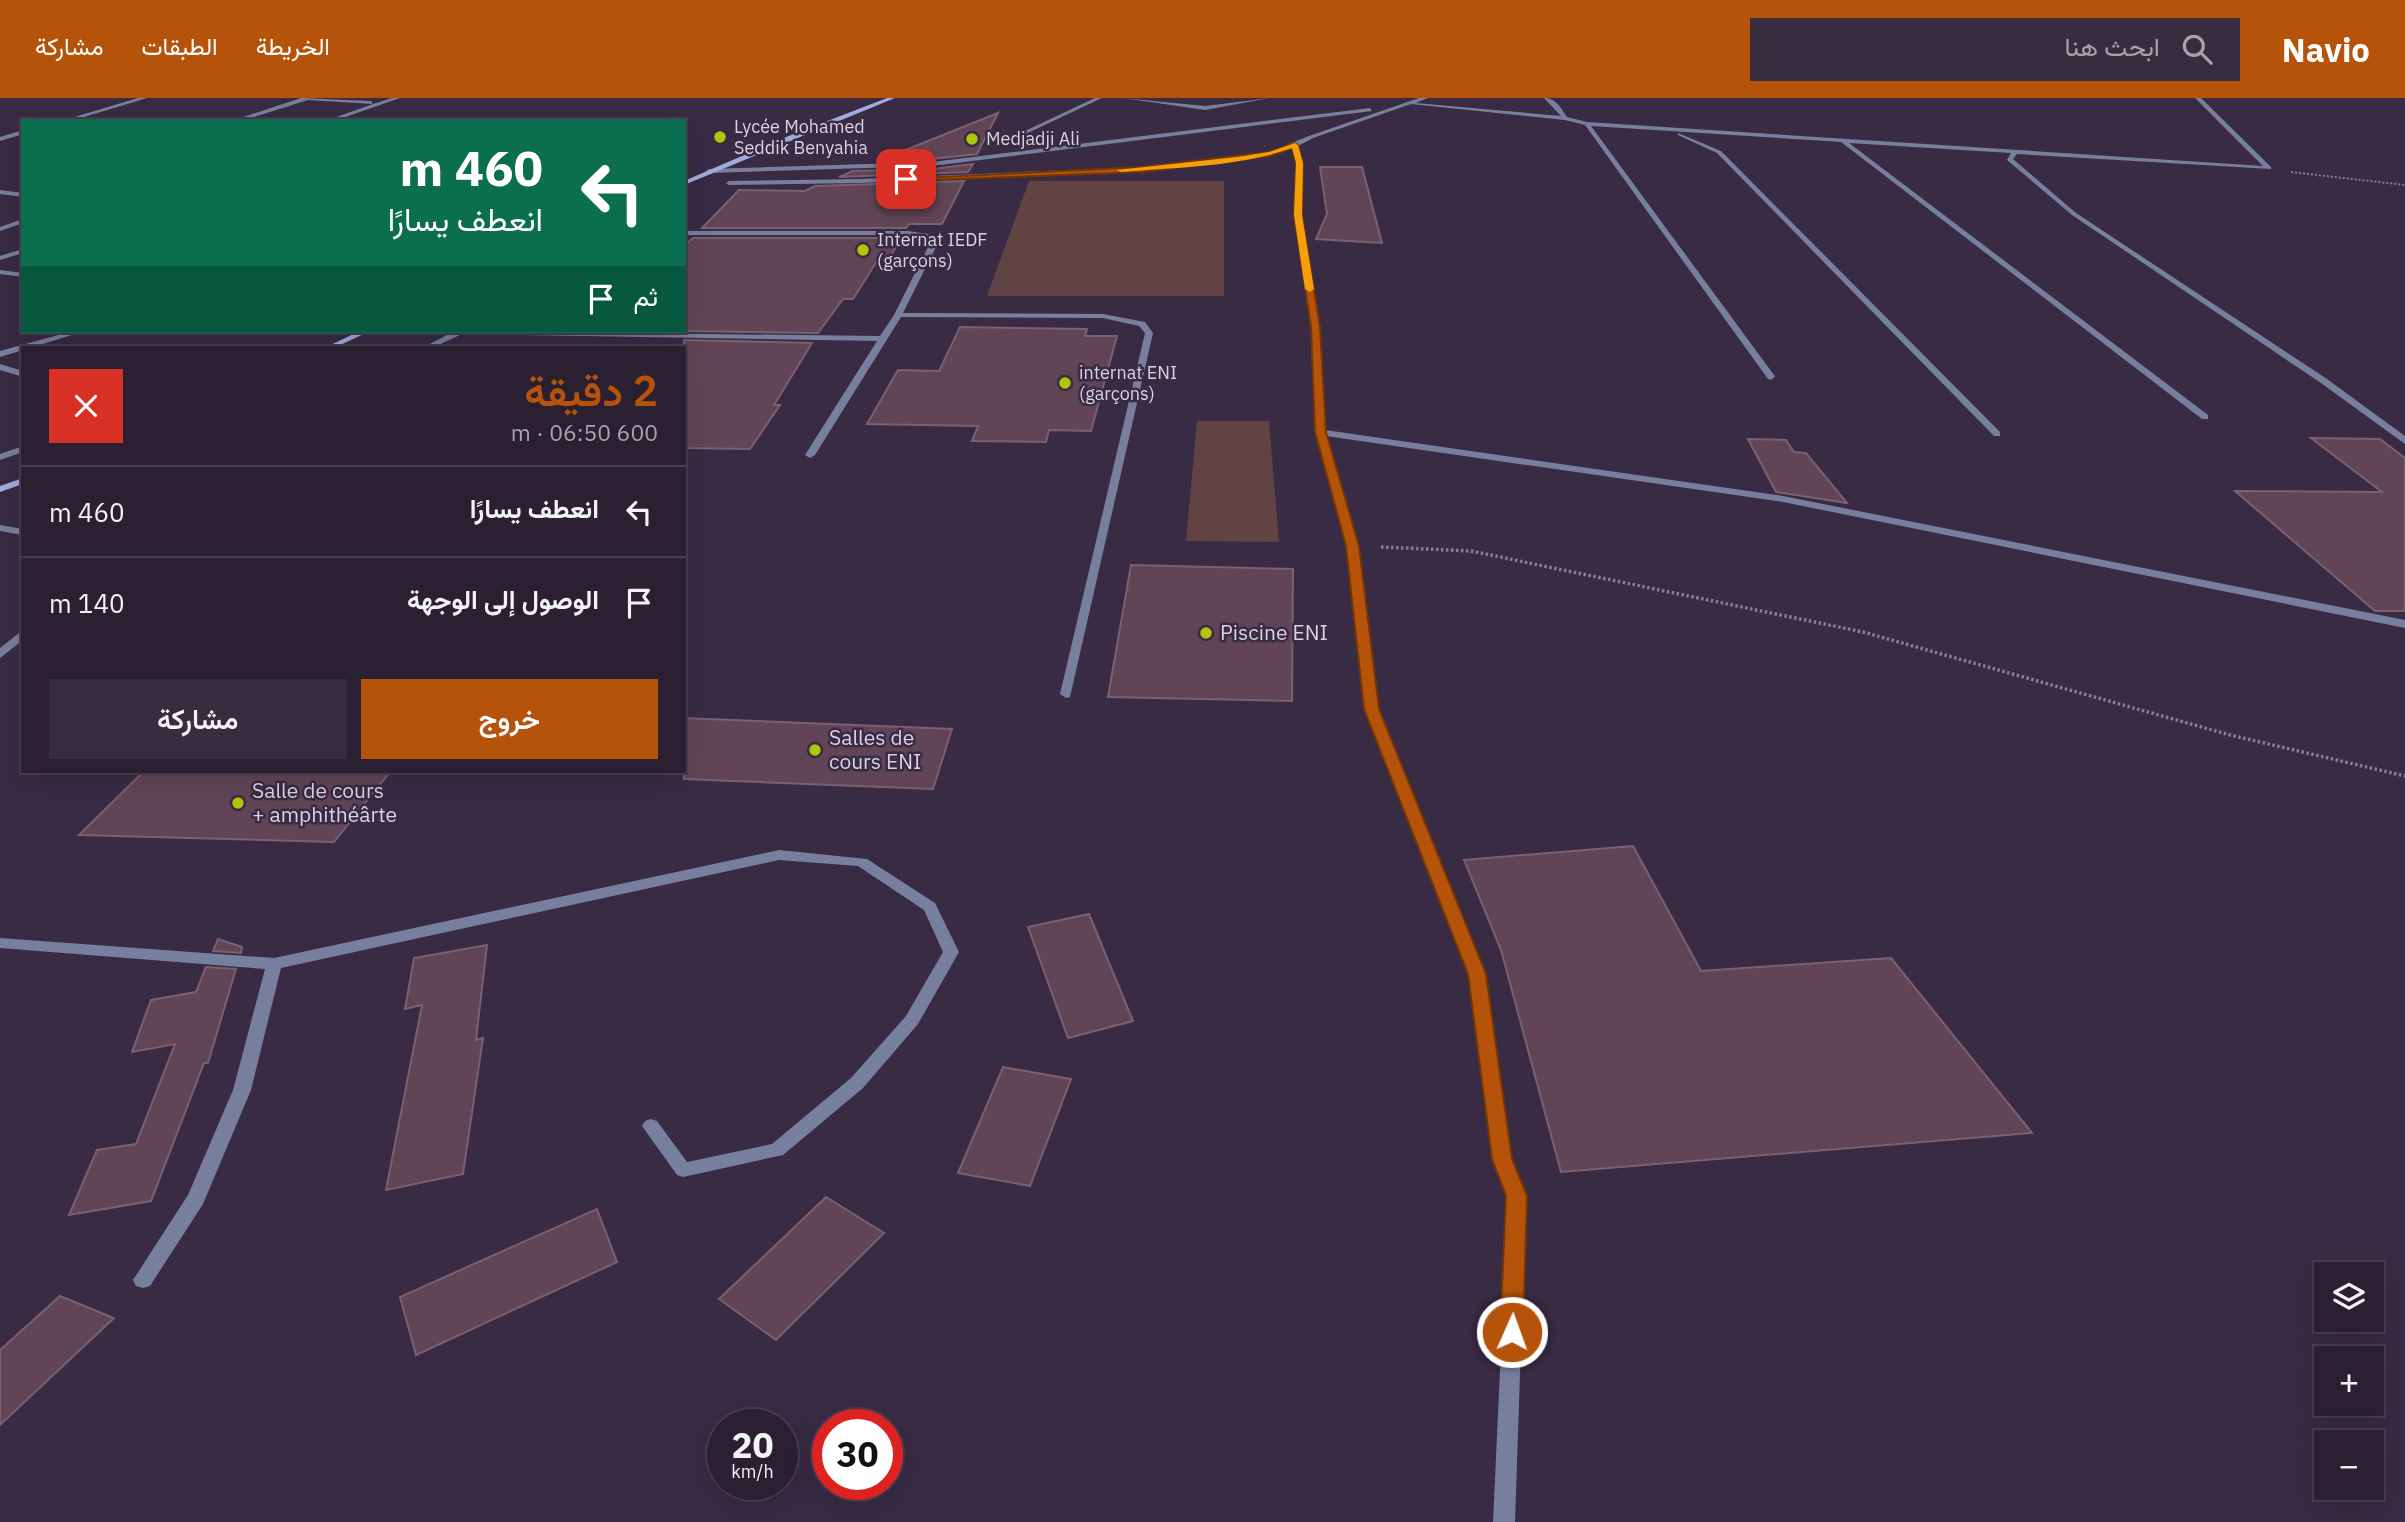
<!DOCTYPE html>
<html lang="ar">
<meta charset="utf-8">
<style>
body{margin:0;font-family:"IBM Plex Sans",Vazirmatn,sans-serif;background:#362d3e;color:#f1f3f6;direction:rtl;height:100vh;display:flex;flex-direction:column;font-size:26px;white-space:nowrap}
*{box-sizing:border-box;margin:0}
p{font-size:23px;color:#a5a3ac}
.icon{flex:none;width:38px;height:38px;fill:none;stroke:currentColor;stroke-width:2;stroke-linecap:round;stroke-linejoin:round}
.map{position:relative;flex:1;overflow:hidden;direction:ltr}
.panel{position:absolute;left:21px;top:248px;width:665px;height:427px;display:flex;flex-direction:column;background:#2a2032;border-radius:0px;box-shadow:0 7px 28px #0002,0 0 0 2px #463e4d;direction:rtl}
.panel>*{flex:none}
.banner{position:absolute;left:21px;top:21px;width:665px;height:214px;border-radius:0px;box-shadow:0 7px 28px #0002,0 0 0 2px #463e4d;direction:rtl;background:#0b6e4f;color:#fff;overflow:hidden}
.fabs{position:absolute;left:2314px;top:1164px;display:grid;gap:14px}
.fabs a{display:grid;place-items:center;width:70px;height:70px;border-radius:0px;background:#2a2032;box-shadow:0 7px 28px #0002,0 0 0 2px #463e4d;font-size:35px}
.speed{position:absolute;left:707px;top:1311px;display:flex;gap:14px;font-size:35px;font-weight:700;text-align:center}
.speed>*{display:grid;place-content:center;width:91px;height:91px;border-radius:50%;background:#2a2032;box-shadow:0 7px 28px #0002,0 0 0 2px #463e4d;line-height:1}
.speed small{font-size:18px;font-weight:400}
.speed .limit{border:10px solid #d22;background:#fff;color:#111}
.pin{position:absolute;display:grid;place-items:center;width:60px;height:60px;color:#fff;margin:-30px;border-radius:14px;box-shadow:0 4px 10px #0006}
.me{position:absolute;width:77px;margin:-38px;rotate:2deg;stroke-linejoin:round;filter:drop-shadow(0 0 5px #0008)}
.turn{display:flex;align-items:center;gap:24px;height:147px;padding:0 28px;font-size:32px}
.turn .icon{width:91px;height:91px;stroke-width:2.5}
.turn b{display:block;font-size:49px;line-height:60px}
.then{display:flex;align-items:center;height:66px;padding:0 28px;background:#0003;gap:14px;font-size:26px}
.round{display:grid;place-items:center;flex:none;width:74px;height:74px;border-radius:0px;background:#362d3e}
.summary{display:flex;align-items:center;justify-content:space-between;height:119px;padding:0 28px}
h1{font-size:42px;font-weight:600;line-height:52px;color:#b45309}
.cta{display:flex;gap:14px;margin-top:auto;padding:14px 28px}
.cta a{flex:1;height:80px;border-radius:0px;background:#b45309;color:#fff;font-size:28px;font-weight:600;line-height:80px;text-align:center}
.cta a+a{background:#362d3e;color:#f1f3f6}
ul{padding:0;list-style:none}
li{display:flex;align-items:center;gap:21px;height:91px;padding:0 28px;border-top:2px solid #463e4d}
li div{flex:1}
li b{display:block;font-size:26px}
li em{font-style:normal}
header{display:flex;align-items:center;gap:42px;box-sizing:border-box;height:98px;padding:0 35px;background:#b45309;color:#fff}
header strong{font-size:33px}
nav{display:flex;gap:38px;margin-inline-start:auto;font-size:24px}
.search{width:490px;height:63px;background:#362d3e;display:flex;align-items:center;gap:18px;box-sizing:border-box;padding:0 24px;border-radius:0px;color:#a5a3ac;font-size:26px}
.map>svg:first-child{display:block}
.green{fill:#614344}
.building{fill:#614556;stroke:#7c5f70;stroke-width:2}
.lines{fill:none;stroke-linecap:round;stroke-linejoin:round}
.path-far1{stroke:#887e91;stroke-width:2;stroke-dasharray:2 2;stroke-linecap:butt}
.path{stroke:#887e91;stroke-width:3.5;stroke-dasharray:2.5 2.5;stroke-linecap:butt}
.minor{fill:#787f9e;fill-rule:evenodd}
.secondary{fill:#a0aadc;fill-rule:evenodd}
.route{fill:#b45309;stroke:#753606;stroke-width:2}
.slow{fill:#f59e0b}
.poi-dot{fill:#aec509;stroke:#382b43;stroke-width:2.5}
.labels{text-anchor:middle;stroke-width:5;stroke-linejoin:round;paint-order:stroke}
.far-poi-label{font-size:18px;fill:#dad2e1;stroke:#382b43;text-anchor:start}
.poi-label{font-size:21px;fill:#dad2e1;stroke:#382b43;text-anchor:start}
</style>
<header>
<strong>Navio</strong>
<div class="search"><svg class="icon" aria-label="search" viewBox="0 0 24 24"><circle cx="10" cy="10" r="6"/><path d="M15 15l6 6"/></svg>ابحث هنا</div>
<nav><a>الخريطة</a><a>الطبقات</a><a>مشاركة</a></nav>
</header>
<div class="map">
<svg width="2405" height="1424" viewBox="0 0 2405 1424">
<rect width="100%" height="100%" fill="#382b43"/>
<path class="green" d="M1029,83H1224V198H987Z
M1197,323H1269L1279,444L1186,443Z"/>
<path class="building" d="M998,15L977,56L932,61L878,63Z
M973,66L968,74L839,79L853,73L932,71Z
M1320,69H1362L1382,145L1316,141L1327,116Z
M964,83L942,126H909L906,130H702L739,92L805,93L815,88Z
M693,140H901L888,163H877L853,201H843L818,235L684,233V148Z
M960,229L1087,231L1085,238H1117L1091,333L1049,332L1046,344L972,343L978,328L867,326L898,272L939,273Z
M684,242L812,245L774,307H780L750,351L684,350Z
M2311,340L2380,341L2405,360V513H2375L2235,393L2382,394Z
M1748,341L1786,342L1794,354L1806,355L1847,405L1776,394Z
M1131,467L1293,471L1292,603L1108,599Z
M684,620L952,631L933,691L684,681Z
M143,674H390L334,744L79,737Z
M1633,748L1701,873L1891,860L2032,1035L1561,1074L1501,852L1464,762Z
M1089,816L1133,923L1068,940L1028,829Z
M218,841L242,849L241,855L213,853Z
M487,847L476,942L483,940L463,1076L386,1092L422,907L405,911L414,860Z
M206,869L236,871L208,965H204L151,1103L69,1117L97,1052L136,1046L175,946L132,954L151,902L196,894Z
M1003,969L1071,981L1030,1088L958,1075Z
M826,1099L884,1135L776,1242L719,1201Z
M597,1111L617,1164L416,1257L400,1199Z
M60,1198L114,1220L0,1327V1252Z"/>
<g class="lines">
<path class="path-far1" d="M2291,74L2405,87"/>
<path class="path" d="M1381,449L1471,453L1863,534L2230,637L2405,678"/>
<path class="minor" d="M138,0H147L71,23H61Z
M301,0L371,3L373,6L392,0H400L334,23H325L373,6L308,2L241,23H231Z
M1095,0H1102L1013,42L1008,41Z
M1123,0L1205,8L1270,0L1205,12Z
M1419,0H1428L1416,5L1561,18L1544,0C1556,0 1561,10 1567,19L1587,24L2263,68L2195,0H2201L2271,69V71L2017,56L2013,61L2076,115L2327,281L2405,338V346L2321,285L2072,117L2007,62L2011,55L1849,45L2208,317V321H2202L1841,44L1591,28L1774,277L1775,279L1771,282L1768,281L1585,27L1565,22L1411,6L1313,40L1298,48L1302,66L1301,117L1319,229L1325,332L1783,398L2405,522V530L1783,404L1326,338L1358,448L1378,611L1485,876L1511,1061L1526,1098L1515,1424H1493L1508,1098L1493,1061L1469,876L1366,611L1348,448L1315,334L1311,229L1295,117L1296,66L1293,50L1270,58L1142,73L860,85L729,87L726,85L729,83L860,81L1142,69L1269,54L1309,38Z
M1370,10L1372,13L932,68L709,75L706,73L709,71L932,64Z
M23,32V36L0,43V39Z
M1678,35L1721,53L2000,334V338H1994L1717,55L1678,37Z
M0,92L23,95V99L0,96Z
M23,121V125L0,133V129Z
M684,133H908L928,136L937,147L903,215L1103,216L1145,224L1153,235L1070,599L1066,600L1060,596L1145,235L1139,228L1103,220L901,219L815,357L810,360L805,357L877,243L462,236L432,250H422L455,233L880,238L894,217L929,147L923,140L908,137H684Z
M23,151V155L0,162V158Z
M0,172L23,175V179L0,176Z
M73,233H85L0,259V253Z
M0,266L23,273V279L0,272Z
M23,348V354L0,362V356Z
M0,427L23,431V437L0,433Z
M23,532V542L0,560V550Z
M779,752L867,761L935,805L959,854L918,926L863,990L783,1057L683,1079L677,1077L642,1028L645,1023L651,1021L657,1023L687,1064L772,1046L851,980L906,918L943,854L924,812L858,768L779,762L281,870L251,992L203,1106L150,1188L143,1190L136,1188L133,1182L188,1097L233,992L265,871L0,850V840L274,860Z"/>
<path class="secondary" d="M887,0H895L684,87V83L791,37Z
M360,233H370L334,250H324Z
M23,380V386L0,394V388Z"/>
</g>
<path class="route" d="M1295,45L1298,47L1303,65L1302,117L1320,229L1326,334L1359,448L1379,611L1486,876L1512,1061L1527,1098L1523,1234L1520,1241L1512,1244L1504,1241L1500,1234L1506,1098L1492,1061L1468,876L1364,611L1346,448L1315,334L1311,229L1294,117L1296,65L1292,50L1270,58L1142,74L906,83L902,81L1142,69L1269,54Z"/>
<path class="slow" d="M1295,45L1298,47L1303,65L1302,117L1314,191L1310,194L1305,191L1294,117L1296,65L1292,50C1239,69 1177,69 1121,74L1117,72L1237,59L1269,54Z"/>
<g class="poi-dot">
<circle cx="720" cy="39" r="7"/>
<circle cx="972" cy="41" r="7"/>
<circle cx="863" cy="152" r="7"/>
<circle cx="1065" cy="285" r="7"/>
<circle cx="1206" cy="535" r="7"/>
<circle cx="815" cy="652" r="7"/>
<circle cx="238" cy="705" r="7"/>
</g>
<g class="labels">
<g class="far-poi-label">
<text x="734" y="35">Lycée Mohamed<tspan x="734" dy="21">Seddik Benyahia</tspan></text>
<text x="986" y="47">Medjadji Ali</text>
<text x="877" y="148">Internat IEDF<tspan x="877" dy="21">(garçons)</tspan></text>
<text x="1079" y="281">internat ENI<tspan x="1079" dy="21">(garçons)</tspan></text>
</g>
<g class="poi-label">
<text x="1220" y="542">Piscine ENI</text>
<text x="829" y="647">Salles de<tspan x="829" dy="24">cours ENI</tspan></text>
<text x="252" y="700">Salle de cours<tspan x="252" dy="24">+ amphithéârte</tspan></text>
</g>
</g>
</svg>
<div class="fabs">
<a><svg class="icon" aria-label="layers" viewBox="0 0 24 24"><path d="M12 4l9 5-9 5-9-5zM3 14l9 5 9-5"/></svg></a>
<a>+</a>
<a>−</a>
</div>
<div class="speed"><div>20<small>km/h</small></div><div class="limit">30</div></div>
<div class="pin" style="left:906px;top:81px;background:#d93025"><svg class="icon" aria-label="arrive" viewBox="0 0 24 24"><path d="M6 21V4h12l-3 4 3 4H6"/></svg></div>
<svg class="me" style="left:1512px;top:1234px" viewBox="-20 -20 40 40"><circle r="17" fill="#b45309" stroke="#fff" stroke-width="3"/><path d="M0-11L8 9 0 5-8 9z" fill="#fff"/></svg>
<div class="banner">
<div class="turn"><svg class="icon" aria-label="left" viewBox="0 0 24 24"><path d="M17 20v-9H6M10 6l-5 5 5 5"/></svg><div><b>460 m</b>انعطف يسارًا</div></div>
<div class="then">ثم<svg class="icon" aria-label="arrive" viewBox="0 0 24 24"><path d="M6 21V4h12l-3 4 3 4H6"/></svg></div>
</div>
<section class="panel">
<div class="summary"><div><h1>2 دقيقة</h1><p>600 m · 06:50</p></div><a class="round" style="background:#d93025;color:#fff"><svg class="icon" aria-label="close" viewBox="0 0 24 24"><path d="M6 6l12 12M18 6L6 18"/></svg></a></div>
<ul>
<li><svg class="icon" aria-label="left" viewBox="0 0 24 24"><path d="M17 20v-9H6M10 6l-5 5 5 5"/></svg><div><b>انعطف يسارًا</b></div><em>460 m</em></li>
<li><svg class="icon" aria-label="arrive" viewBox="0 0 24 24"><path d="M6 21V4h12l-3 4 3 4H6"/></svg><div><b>الوصول إلى الوجهة</b></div><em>140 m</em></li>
</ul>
<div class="cta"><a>خروج</a><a>مشاركة</a></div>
</section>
</div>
